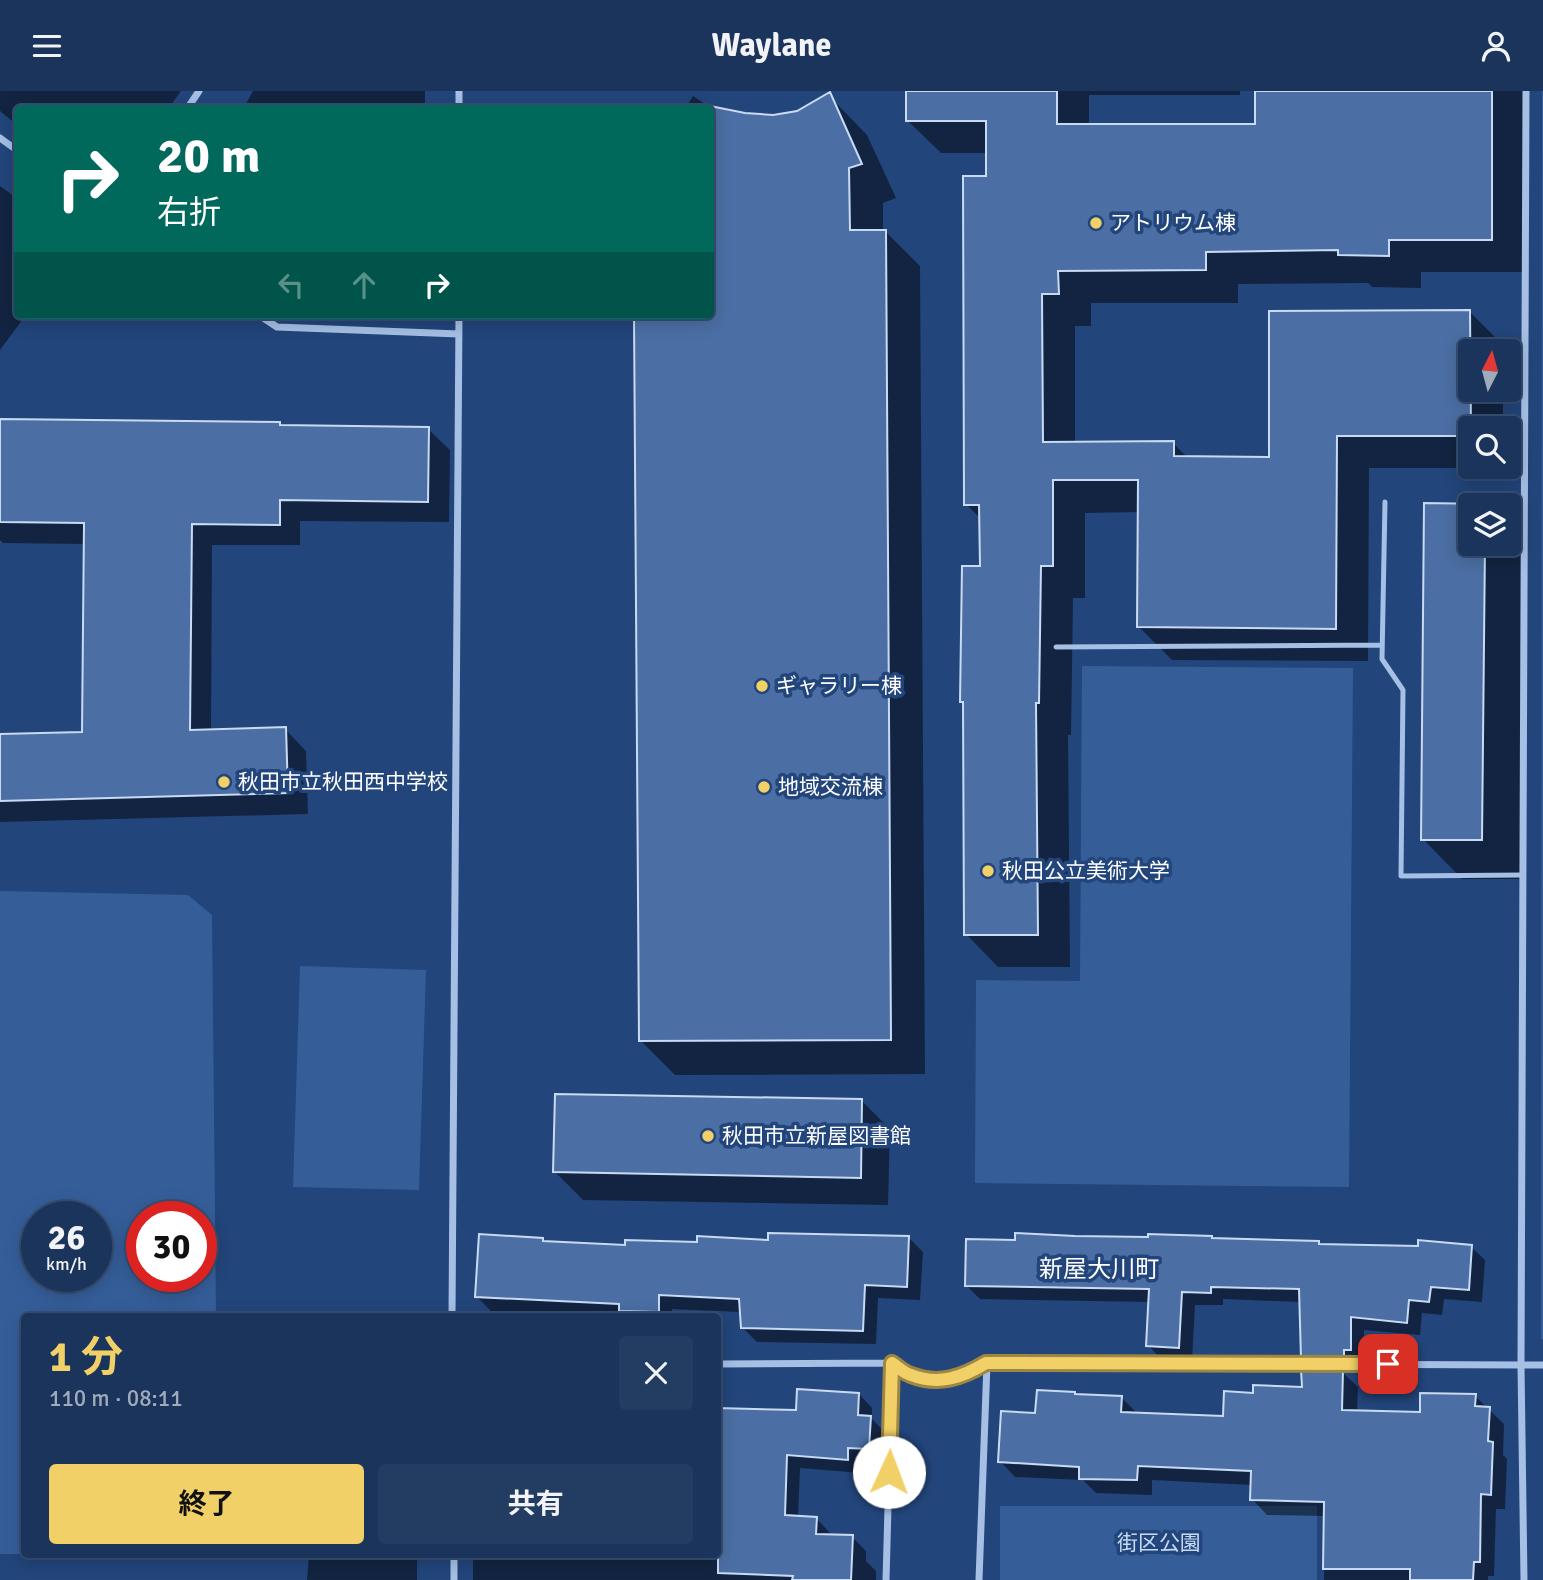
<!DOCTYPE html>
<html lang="ja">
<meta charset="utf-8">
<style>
body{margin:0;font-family:Signika,"Noto Sans JP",sans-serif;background:#233c62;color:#f1f3f6;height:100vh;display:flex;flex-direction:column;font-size:26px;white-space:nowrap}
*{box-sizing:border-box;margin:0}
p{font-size:23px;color:#9faabb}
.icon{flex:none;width:38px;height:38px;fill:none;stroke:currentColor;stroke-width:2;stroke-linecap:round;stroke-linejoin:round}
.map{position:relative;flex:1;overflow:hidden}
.drawer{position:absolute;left:21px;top:1222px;width:700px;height:245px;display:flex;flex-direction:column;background:#1a345c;border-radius:7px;box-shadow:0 4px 18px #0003,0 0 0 2px #384f72}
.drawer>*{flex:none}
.hud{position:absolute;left:14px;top:14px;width:700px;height:214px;border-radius:7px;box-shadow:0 4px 18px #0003,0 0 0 2px #384f72;background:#00695c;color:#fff;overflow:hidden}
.needle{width:46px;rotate:6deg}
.controls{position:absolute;left:1458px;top:248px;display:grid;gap:14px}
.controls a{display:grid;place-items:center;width:63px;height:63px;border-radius:7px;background:#1a345c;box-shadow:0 4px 18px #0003,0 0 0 2px #384f72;font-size:35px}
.speed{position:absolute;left:21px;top:1110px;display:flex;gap:14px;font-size:35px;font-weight:700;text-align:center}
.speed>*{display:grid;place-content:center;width:91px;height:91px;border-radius:50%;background:#1a345c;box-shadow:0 4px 18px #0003,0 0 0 2px #384f72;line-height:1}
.speed small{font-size:18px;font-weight:400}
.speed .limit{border:10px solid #d22;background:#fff;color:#111}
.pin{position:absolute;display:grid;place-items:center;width:60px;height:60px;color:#fff;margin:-30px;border-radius:14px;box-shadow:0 4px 10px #0006}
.me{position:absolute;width:77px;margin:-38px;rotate:2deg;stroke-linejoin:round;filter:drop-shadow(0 0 5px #0008)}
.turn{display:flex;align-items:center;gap:24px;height:147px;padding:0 28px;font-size:32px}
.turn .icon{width:91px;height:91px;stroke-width:2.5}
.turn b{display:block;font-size:49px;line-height:60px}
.lanes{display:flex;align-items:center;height:66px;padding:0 28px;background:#0003;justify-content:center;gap:35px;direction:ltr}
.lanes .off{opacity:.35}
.round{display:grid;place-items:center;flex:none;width:74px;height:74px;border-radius:7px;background:#233c62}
.headline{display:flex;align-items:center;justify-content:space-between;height:119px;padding:0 28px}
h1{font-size:42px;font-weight:700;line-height:52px;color:#f1d067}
.action{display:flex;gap:14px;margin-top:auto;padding:14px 28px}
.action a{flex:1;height:80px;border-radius:7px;background:#f1d067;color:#111;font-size:28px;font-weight:700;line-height:80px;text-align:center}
.action a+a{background:#233c62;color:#f1f3f6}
header{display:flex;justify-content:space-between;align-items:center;height:91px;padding:0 28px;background:#1a345c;font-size:32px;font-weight:700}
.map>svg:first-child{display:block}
.green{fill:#355e99;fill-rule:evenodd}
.shadow{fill:#0007}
.building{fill:#4b6fa4;stroke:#c8daf4;stroke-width:2}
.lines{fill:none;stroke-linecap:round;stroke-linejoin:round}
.lane{stroke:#a5bfe5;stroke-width:5}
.street{stroke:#a5bfe5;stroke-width:7}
.route-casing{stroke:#9d8743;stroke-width:18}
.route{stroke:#f1d067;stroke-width:12}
.poi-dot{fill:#f1d067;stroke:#22457b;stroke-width:2.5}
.labels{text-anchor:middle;stroke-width:7;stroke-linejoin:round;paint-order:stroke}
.poi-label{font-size:21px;fill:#fff;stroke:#22457b;text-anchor:start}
.park-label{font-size:21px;fill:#c8daf4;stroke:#22457b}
.quarter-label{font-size:24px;fill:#fff;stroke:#22457b}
</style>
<header><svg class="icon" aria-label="menu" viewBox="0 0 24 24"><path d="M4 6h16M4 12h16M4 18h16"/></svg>Waylane<svg class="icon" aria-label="person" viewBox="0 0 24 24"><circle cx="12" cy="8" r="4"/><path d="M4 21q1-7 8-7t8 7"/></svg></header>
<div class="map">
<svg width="1543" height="1489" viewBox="0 0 1543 1489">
<rect width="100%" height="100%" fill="#22457b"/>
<path class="green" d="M1542,0H1543V1248H1541Z
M1082,575L1353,577L1349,1096L975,1092L976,889L1080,890Z
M0,800L188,804L212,824L216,1225H24V1463H102L100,1464L0,1463ZM96,1125V1185H37V1125ZM201,1125V1185H142V1125Z
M300,875L426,879L419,1099L293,1096Z
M1000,1415H1317V1489H1000Z"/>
<path class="shadow" d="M0,0H181L168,18H18V35L0,20Z
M253,0H425V18H243Z
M908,0H1240V4H1089V35H1256V0H1524V181H1421V197L1372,196L1368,192L1238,193V212H1091V235H1075V353L1173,352L1188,367L1271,368L1470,221L1503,254V261H1470V299H1503V338H1470V376L1503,377H1369L1368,570L1172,569L1139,536L1140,421L1085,422V507H1073L1071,644H1068L1070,876H998L966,843L964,612L982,477L981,428L966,413L988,86V62H941L908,30Z
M693,5L711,17L745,24L773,26L798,22L832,8L867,44L896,107L883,112V140H885L920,175L925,983L675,984L640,949L636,224H710V18H685Z
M0,95L18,108V224H26L0,259Z
M400,224H440V227Z
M0,330L279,333L283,336L428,338L450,359L449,431L300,430V454H212L211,640L285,638L306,660L308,723L0,731V645L84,643L86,453L3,452L0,449Z
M1470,415V453H1508V438L1525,454L1521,788H1462L1423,748Z
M862,1010L890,1038L888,1114L583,1109L555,1081Z
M909,1147L923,1161L920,1209L878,1207L876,1253L757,1251L743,1237L742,1221L672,1218V1225H605L491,1220L477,1206L542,1148L546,1152L627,1156L698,1152Z
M1213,1149L1319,1152L1321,1155L1471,1156L1485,1169L1482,1211L1444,1208L1442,1224L1422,1222L1420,1244L1364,1239V1272H1357L1356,1280H1341L1358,1296L1357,1321L1422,1323L1475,1305L1504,1333L1503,1364L1507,1368L1505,1418H1496L1494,1485H1488V1489H1324L1325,1425L1267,1424L1252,1408V1394L1152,1389V1404L1096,1402L1083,1389L1015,1386L1000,1370L1037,1324L1077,1305L1121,1306L1136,1321V1324L1224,1326L1255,1303L1303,1297L1317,1281L1302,1266L1301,1211L1223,1208V1214H1195L1192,1269L1161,1268L1148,1254L1150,1211L980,1208L966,1194Z
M859,1303L872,1317V1328L884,1340L882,1371L861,1370V1382L800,1377L798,1427L817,1428L830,1442V1445L852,1446L866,1460V1470L876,1480V1489H473V1463H718V1318L798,1321Z
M309,1463H415L417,1465V1489H307Z"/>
<path class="building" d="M906,0H1057V33H1255V0H1492V149H1389V165L1338,164V159L1206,161V179L1058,180L1059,203H1042L1043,351L1174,350V365L1269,366V220L1470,219L1471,338L1470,345H1337L1336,538L1137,536L1138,389H1053V475H1041L1039,612H1036L1038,844H964L963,611H960L962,475H980L979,414H964L963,85H986V30H906Z
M830,1L862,73L849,77L850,139H886L891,949L639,950L634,224H710V15L745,22L773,24L797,20Z
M0,328L280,331V334L429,336L428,411L280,409V434L192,433L190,639L286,636L288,702L0,710V643L82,641L84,432L0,431Z
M1424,412L1486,413V415H1470V453H1485L1482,749H1421Z
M555,1003L862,1008L861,1087L553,1081Z
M768,1142L909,1145L907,1196L865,1194L863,1240L741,1237L739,1208L659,1204V1221L619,1220V1213L475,1206L479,1143L543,1147V1150L625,1154V1149L697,1151V1145L768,1149Z
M1015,1142L1075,1145L1148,1146V1143L1212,1145V1147L1319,1150V1153L1418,1155V1149L1472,1154L1469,1199L1431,1196L1429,1211L1409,1209L1407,1232L1351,1226V1259H1344V1267H1301L1299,1198L1211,1196V1202L1182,1201L1179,1257L1146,1255L1149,1198L965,1195L966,1148L1015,1149Z
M1301,1279H1343L1342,1319L1420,1321V1302L1476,1303L1475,1315L1490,1316L1488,1350L1493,1351L1491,1404L1481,1403L1480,1471H1474L1473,1489H1410V1478H1323L1324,1411L1250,1409L1251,1380L1138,1375L1137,1389L1079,1388V1376L998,1371L1001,1320L1035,1322L1037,1299L1075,1301V1303L1122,1305L1121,1321L1223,1325L1224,1300L1253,1302V1294L1302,1296Z
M797,1298L859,1302L858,1324L871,1325L869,1358L848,1357V1369L787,1364L785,1424L817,1426L816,1443L853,1444L851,1489H792L793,1485L718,1482V1317L796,1319Z"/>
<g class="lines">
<path class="lane" d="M1385,411L1382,568L1403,599L1401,785L1523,784
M1056,556L1382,554"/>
<path class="street" d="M187,18L199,0
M459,18V0
M0,47L18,60
M259,224L277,236L459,243
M452,1225L459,224
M718,1273L892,1272C898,1276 905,1282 911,1284C939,1294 963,1287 987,1272L1543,1274
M454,1463V1489
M886,1489L892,1272
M979,1489L987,1272
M1524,1489L1521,1274L1526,0"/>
</g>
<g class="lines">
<defs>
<path id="route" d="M889,1381L892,1272C898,1276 904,1282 911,1284C939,1295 963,1286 986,1272L1388,1273"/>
</defs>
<use href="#route" class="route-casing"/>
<use href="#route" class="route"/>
</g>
<g class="poi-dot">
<circle cx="1096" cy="132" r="7"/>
<circle cx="762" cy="595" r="7"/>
<circle cx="224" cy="691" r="7"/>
<circle cx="764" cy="696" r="7"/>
<circle cx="988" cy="780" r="7"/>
<circle cx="708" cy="1045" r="7"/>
</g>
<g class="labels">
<g class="poi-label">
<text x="1110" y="139">アトリウム棟</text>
<text x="776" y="602">ギャラリー棟</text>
<text x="238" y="698">秋田市立秋田西中学校</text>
<text x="778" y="703">地域交流棟</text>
<text x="1002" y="787">秋田公立美術大学</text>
<text x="722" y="1052">秋田市立新屋図書館</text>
</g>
<g class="park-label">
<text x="1159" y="1459">街区公園</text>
</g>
<g class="quarter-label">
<text x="1099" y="1186">新屋大川町</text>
</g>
</g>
</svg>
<div class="controls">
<a><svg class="needle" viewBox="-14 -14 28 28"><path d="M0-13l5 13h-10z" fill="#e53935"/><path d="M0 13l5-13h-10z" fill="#9faabb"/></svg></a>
<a><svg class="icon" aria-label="search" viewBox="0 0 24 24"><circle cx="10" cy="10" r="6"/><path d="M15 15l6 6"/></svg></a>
<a><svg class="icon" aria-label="layers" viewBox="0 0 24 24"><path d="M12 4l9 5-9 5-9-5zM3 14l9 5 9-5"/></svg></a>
</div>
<div class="speed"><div>26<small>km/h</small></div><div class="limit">30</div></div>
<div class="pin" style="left:1388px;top:1273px;background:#d93025"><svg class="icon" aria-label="arrive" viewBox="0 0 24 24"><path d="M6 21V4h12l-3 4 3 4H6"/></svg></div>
<svg class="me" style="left:889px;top:1381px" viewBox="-20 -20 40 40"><circle r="19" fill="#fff"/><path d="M0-13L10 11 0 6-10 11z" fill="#f1d067"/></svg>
<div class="hud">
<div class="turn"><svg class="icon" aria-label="right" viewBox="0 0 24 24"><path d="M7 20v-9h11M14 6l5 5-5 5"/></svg><div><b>20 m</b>右折</div></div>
<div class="lanes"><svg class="icon off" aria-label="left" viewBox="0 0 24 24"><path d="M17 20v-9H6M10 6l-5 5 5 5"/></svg><svg class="icon off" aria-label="ahead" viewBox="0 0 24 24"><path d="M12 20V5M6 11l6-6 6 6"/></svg><svg class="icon" aria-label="right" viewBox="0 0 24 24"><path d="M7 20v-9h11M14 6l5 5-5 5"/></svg></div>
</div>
<section class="drawer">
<div class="headline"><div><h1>1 分</h1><p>110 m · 08:11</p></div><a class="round"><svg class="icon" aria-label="close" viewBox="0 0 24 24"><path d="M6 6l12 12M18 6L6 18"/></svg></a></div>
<div class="action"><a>終了</a><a>共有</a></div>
</section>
</div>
